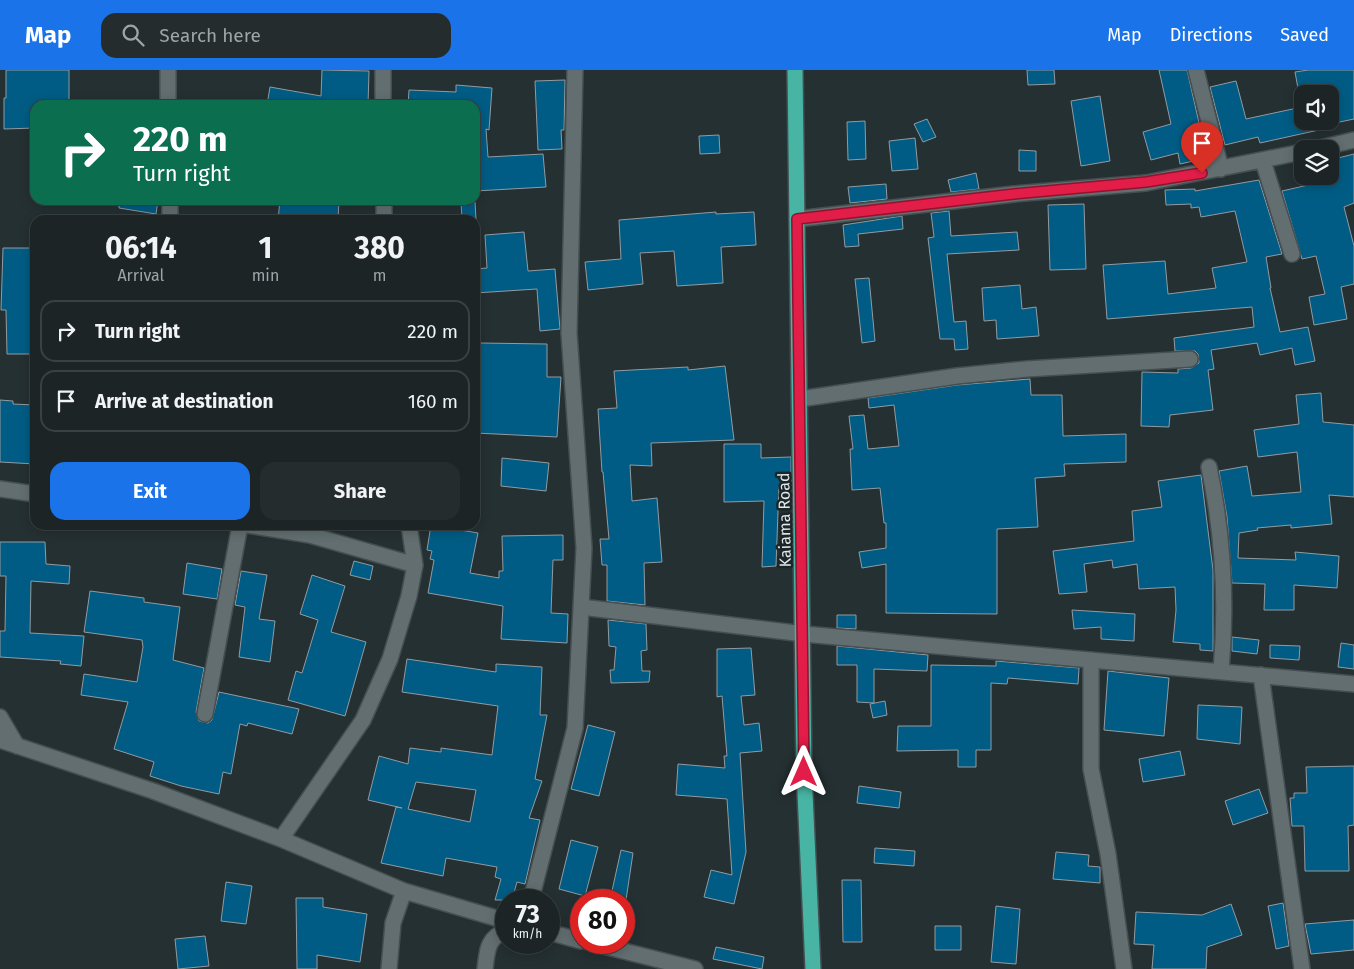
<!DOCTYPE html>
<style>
body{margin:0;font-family:"Fira Sans",sans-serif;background:#252c2e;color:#f1f3f6;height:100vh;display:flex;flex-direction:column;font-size:19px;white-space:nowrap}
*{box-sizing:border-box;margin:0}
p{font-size:16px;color:#a0a4a7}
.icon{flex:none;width:28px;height:28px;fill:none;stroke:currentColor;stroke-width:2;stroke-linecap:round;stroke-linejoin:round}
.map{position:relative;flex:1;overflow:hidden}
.panel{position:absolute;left:30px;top:145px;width:450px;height:315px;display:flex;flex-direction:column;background:#1c2426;border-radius:15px;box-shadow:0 2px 12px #0003,0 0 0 1px #3a4143}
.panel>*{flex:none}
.hud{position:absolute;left:30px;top:30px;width:450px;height:105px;border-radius:15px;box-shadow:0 2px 12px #0003,0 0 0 1px #3a4143;background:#0b6e4f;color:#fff;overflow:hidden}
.fabs{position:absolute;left:1294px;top:15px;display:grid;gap:10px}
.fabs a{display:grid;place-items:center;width:45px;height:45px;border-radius:10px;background:#1c2426;box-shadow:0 2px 12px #0003,0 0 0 1px #3a4143;font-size:25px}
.speed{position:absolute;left:495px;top:819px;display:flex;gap:10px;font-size:25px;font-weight:700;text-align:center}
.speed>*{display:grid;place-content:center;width:65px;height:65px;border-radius:50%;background:#1c2426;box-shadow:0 2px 12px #0003,0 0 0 1px #3a4143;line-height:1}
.speed small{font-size:12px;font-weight:400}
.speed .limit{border:8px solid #d22;background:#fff;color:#111}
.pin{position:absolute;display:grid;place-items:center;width:42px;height:42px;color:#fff;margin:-51px -21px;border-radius:50% 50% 50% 0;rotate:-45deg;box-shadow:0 0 5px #0007}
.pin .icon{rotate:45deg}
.me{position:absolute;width:55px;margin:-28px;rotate:0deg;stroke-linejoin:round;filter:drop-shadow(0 0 4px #0008)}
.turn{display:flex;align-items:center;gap:18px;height:105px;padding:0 20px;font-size:22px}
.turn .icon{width:65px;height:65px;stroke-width:2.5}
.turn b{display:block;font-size:35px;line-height:42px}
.eta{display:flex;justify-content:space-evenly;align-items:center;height:85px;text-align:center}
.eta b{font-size:30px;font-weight:700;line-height:35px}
.action{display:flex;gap:10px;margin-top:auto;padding:10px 20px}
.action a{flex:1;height:58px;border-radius:15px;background:#1a73e8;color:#fff;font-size:20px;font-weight:700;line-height:58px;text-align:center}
.action a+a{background:#252c2e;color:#f1f3f6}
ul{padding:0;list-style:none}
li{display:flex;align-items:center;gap:15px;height:62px;margin:0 10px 8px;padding:0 10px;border:2px solid #3a4143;border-radius:15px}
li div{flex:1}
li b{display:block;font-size:19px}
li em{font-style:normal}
header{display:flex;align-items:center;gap:30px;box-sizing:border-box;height:70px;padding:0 25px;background:#1a73e8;color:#fff}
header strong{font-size:24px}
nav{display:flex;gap:28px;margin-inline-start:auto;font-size:18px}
.search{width:350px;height:45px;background:#252c2e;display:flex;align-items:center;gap:12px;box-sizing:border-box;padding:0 18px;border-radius:15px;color:#a0a4a7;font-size:19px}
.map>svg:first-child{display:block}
.building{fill:#005c84;stroke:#919ba1;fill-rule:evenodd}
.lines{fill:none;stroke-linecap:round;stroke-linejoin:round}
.street-casing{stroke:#454e50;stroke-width:18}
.highway-casing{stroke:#454e50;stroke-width:18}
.street{stroke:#626e70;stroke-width:15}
.highway{stroke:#47b4a4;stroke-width:15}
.route-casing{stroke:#92132f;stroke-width:12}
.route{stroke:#e11d48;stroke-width:9}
.labels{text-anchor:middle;stroke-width:5;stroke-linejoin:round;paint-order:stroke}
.street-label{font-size:16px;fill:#e2e8ea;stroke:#1c2628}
</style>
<header>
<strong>Map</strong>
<div class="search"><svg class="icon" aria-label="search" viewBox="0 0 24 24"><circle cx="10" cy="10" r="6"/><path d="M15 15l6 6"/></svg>Search here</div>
<nav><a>Map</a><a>Directions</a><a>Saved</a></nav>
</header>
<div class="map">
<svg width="1354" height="899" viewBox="0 0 1354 899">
<rect width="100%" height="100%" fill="#253032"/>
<path class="building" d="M6,0H69V35H35V58L4,59V28H6Z
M322,0L369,1L368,35H267L270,17L321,26Z
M1027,0H1054L1055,14L1028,15Z
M1159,0H1187L1207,88L1180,94L1178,83L1151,90L1143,62L1171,54Z
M1308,0H1354V49L1330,54V24H1299L1295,2Z
M565,10L564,60H561L562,79L538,80L535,11Z
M1236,11L1246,49L1302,37V51H1327L1328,58L1260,73L1258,67L1225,75L1210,17Z
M456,15L492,18L489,60L486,59L488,87L543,84L546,117L475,121V35H408L409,20L456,22Z
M1100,26L1110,91L1081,96L1071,31Z
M927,49L936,67L923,72L914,54Z
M865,51L866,89L848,90L847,52Z
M719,65L720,83L700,84L699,66Z
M915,68L918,99L892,101L889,71Z
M1019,80L1036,81V101H1019Z
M1354,84V133L1344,137L1354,176V214L1341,217L1347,249L1314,255L1309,227L1325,224L1316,186L1302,189L1282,121L1330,110V90Z
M976,103L979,119L951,122L948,110Z
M1259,110L1282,184L1266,187L1271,218H1270L1280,262L1308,257L1315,291L1295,295L1292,278L1260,285L1257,273L1211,280L1214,299L1208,300L1213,340L1170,345L1169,357L1141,356L1142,302L1178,303V299L1191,298L1199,293L1198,284L1195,281H1175L1174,268L1254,257L1252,237L1107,249L1103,195L1165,191L1168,224L1216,218L1212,198L1247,192L1235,141L1201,147L1199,137L1191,138V134L1166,135L1165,120L1195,119V121Z
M886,114L887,129L850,133L848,117Z
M119,130H158L156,144L119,138Z
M280,130H339L338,150H278Z
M461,132H475L476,149H462Z
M1084,134L1086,199L1050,200L1048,135Z
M949,141L951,166L1017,162L1019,180L947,184L954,252L966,251L968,279L955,280L954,269H940L928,168L934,167L931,143Z
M716,142V144L754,142L756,175L721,177L723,213L677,216L674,181L640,183L643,214L588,220L585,192L621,189L619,150Z
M902,146L903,159L858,164L859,176L845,177L843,155Z
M524,162L528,201L555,199L560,259L540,261L537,219L475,223V199L487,198L485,165Z
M3,178H35V284H7L6,240H1Z
M869,208L875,271L862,273L855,209Z
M1020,215L1022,239L1036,237L1039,266L997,269L996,250L984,251L982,218Z
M480,273L547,274V307H561L557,367L475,363V305H480Z
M725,296L734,370L651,373L652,396L630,395L632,431L657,428L662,492L644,493L645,535L607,531V495H602L600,469H609L603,402H602L598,339L617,338L614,301L688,297V300Z
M1030,309L1031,325H1062L1063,366L1126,364V392L1064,394L1065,406L1035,408L1038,457L997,459V544L886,543V494L862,498L859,482L886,478V453H884L880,418L852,420L850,379H853L849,346L864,345L868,379L899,376L894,335L869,338L868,328L957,315Z
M1321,323L1323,352L1354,355V427L1329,425L1332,454L1291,458V455L1257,458L1258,460L1239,463L1238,488L1296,490L1295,482L1339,486L1337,518L1294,515V540H1264L1265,514L1232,513L1227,447L1219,401L1247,396L1252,426L1301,422L1297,382L1258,387L1254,360L1299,354L1296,325Z
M0,330L13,331V334L35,335V394L0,392Z
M724,374H761V388L791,387V416H779L776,496L762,497L764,431L724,432Z
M502,388L549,393L546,421L501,416Z
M1201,405L1213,500V581L1200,580V574L1173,572L1176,540L1175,517L1139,519L1137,494L1113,498L1112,490L1084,494L1087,522L1059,524L1053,481L1134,471L1132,441L1162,437L1158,411Z
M431,455L478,463L470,503L499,508V501H503L502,466L563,465V490H553L551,543L568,544L567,573L501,569L503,536L428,523L434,490L430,489L432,481L427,480Z
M0,472H45L46,494L70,496L69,514L31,511L30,563L84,566L81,596L60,594L61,591L0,587V561H5L6,506H0Z
M354,491L373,496L370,510L350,505Z
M187,493L222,499L217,529L183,524Z
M241,501L267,505L259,549L275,551L270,592L239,587L245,537L235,535Z
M312,505L345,516L331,562L366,572L345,646L288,630L296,601L302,603L318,550L300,544Z
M90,521L144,528V532L180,537L173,590L204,598L196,642L199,651L208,653L212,650L219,622L299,639L292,664L248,653L247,656L240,654L231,704L223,702L219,724L181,716L150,706L154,692L114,679L128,632L81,625L84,604L137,612L143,577L142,570L84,562Z
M1072,540L1135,544L1134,571L1101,569V557L1074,559Z
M837,545H856V559L837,558Z
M608,550L646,554L647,580L641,581L642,601H650L649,612L611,613L610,600H614L616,577L609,576Z
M1232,567L1259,570L1257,584L1232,581Z
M1341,573L1354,575V599L1338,597Z
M1270,575L1300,576L1299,590L1270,588Z
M837,576L928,585L927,601L874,599V633L857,632V595H837Z
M751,578L755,625L741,626L744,655L759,653L762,681L740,683L746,782L734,834L704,827L711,800L732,805L727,729L676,725L678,694L725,698L724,686H727L722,626L717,627V579Z
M407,589L496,602V594L542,597L540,645H547L535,709L542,711L529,748L540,750L525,814L517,812L512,830H495L501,809L495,807L497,797L446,788L443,806L381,793L396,737L402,738L368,730L379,686L408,694L410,678L441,682V678L492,685L498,636L402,622ZM416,712L476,720L470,752L408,739Z
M996,591L1079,598L1078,614L1008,608L1007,614L991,613V680H976V697H958V680L897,681L898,656H931V595L996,596Z
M1108,601L1169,608L1164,666L1104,660Z
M885,631L887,645L873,648L870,634Z
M1198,635L1242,637L1240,674L1197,669Z
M588,655L615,662L599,726L571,719Z
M1180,681L1185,705L1143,712L1139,689Z
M1354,696V755L1348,756L1349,801H1305L1304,756H1292L1290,728H1294V723H1307L1306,697Z
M859,716L901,722L899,738L857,733Z
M1259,719L1268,743L1233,755L1225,731Z
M571,770L598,777L585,826L559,819Z
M875,778L915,781L914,796L874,793Z
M621,780L633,783L626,830H610Z
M1056,782L1089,785L1088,796L1100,797V813L1053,809Z
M842,810H861L862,872H843Z
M226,812L252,816L246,854L221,851Z
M296,828H323V837L367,844L360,892L317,885V899H297Z
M1283,833L1289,876L1276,879L1268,836Z
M1231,834L1242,865L1207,877L1206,899H1152L1154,875L1134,874L1136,842L1202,845Z
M996,836L1020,839L1016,894L991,892Z
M1354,850V880L1311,884L1305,854Z
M935,856H961V880H935Z
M205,866L209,896L178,899L175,869Z
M716,877L764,887L762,899L713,889Z"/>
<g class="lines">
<defs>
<path id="street" d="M383,0V35
M1196,0L1221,99
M168,35V0
M1316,79L1354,70
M1263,91L1292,184
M170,130V150
M384,130V150
M797,149L1014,124L1146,113L1302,82
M800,329L957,306L1027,299L1190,289
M1209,397C1223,464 1227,534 1221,601
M0,419L35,424
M247,455L310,465L415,495
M581,537L804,564L1354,614
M1091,590V699L1108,784L1124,899
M1261,605L1302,899
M205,644L240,455
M0,647L17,676
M0,670L153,721L281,769L404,821L506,851
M281,769L363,650L390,589L409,526L415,495L409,455
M531,830L575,658L584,478L569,263L575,0
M549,862L581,871
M588,872L695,899
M389,899L393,853L404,821
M485,899C487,882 487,867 506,861"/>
<path id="highway" d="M795,0L804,701L813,899"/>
</defs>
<use href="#street" class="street-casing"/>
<use href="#highway" class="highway-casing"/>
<use href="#street" class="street"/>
<use href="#highway" class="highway"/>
</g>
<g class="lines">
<defs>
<path id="route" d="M804,702L797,149L1014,124L1146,112L1202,103"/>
</defs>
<use href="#route" class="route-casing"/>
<use href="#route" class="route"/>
</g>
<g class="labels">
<g class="street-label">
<text transform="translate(784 450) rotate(-91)" y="6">Kaiama Road</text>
</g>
</g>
</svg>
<div class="fabs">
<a><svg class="icon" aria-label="sound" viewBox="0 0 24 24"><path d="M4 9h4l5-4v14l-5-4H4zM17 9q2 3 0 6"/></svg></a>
<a><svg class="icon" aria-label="layers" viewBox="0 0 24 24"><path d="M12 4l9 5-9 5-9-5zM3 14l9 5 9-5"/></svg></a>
</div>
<div class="speed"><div>73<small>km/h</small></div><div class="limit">80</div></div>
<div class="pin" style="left:1202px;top:103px;background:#d93025"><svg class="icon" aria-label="arrive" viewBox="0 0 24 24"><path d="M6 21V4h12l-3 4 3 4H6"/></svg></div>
<svg class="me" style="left:804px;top:702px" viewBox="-20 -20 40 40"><path d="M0-17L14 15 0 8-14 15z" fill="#e11d48" stroke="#fff" stroke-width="4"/></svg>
<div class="hud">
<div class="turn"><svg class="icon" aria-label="right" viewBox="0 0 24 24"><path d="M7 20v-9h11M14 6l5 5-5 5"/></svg><div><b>220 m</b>Turn right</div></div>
</div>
<section class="panel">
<div class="eta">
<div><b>06:14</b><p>Arrival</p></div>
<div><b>1</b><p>min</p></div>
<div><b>380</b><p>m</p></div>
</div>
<ul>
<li><svg class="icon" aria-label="right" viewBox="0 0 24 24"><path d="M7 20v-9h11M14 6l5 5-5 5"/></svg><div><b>Turn right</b></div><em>220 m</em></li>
<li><svg class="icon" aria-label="arrive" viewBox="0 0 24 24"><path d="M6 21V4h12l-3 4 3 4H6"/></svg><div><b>Arrive at destination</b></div><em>160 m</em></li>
</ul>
<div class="action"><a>Exit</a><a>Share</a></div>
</section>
</div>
